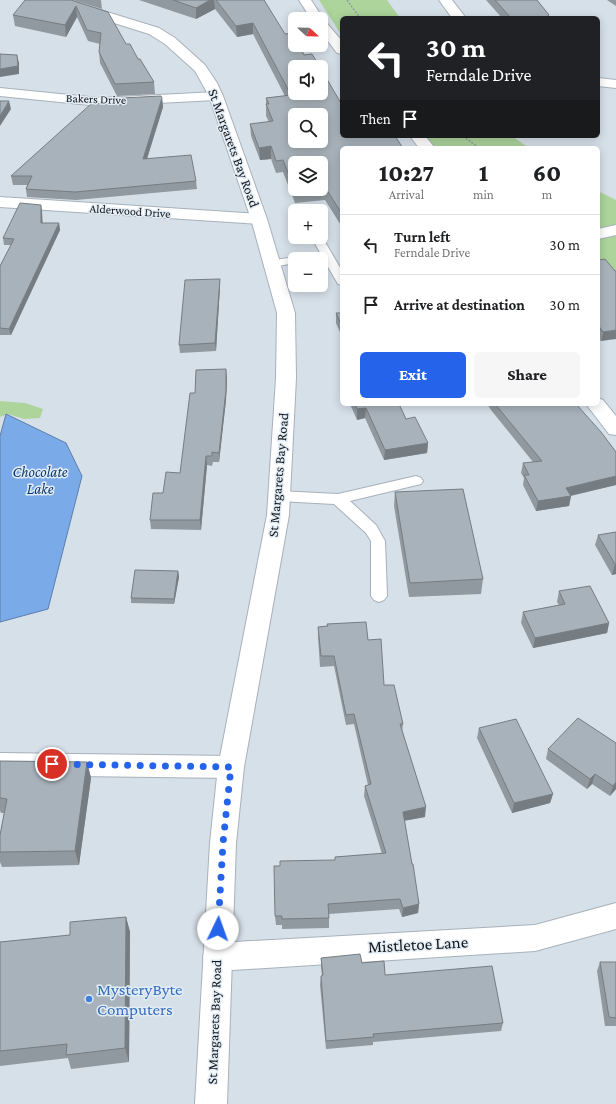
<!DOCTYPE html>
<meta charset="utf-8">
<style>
body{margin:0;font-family:"Crimson Pro",serif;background:#f6f6f6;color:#202124;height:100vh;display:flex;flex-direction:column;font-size:15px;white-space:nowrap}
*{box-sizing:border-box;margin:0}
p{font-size:13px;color:#757577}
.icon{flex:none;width:22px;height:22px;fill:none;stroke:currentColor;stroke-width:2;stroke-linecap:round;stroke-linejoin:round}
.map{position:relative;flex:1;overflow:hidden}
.sheet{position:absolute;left:340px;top:146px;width:260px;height:260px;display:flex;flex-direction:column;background:#fff;border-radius:6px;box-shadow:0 2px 10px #0003}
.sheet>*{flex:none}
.banner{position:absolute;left:340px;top:16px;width:260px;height:122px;border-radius:6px;box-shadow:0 2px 10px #0003;background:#202124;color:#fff;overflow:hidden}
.needle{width:26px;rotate:112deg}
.tools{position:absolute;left:288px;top:12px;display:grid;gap:8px}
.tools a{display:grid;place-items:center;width:40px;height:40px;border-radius:6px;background:#fff;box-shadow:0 2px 10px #0003;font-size:20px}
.pin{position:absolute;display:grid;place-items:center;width:34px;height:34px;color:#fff;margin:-17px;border:2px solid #fff;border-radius:50%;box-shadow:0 1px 4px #0007}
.me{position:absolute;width:44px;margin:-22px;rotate:3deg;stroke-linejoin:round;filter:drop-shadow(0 0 3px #0008)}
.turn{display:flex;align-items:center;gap:14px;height:84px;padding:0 20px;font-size:18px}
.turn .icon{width:52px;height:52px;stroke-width:2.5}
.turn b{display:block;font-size:28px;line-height:34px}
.then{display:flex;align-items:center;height:38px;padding:0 20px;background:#0003;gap:8px;font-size:15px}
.eta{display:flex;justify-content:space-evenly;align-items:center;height:68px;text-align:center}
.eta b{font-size:24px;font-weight:800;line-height:28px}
.cta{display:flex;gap:8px;margin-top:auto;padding:8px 20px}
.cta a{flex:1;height:46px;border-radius:6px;background:#2563eb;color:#fff;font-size:16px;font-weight:800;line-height:46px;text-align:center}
.cta a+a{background:#f6f6f6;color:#202124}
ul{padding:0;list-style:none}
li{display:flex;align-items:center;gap:12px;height:60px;padding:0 20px;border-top:1px solid #e0e0e0}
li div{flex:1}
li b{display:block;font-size:15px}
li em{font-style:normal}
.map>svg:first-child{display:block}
.green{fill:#acd49b}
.water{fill:#7baae9;stroke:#5c7eab}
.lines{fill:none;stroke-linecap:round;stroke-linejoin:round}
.lane-casing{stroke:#a8b1ba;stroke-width:2}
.street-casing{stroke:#a8b1ba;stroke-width:2}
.primary-casing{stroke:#a8b1ba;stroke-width:2}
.path{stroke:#939aa1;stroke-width:1.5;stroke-dasharray:2 1.5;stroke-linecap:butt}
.lane{fill:#fff;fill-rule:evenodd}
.street{fill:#fff;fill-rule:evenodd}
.primary{fill:#fff;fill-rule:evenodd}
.wall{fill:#9099a0;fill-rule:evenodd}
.shaded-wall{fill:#767d82}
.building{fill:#a8b2ba;stroke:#767d82;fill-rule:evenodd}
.route{stroke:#2563eb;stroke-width:7;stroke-dasharray:0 12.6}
.shop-dot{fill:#3f7fe0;stroke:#e3edf6;stroke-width:1.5}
.labels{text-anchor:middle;stroke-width:3;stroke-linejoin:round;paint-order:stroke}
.far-street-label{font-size:12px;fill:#131619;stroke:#e3edf6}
.street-label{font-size:14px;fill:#131619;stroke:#e3edf6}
.water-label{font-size:15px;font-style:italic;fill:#09386f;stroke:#e3edf6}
.near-street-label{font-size:17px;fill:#131619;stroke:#e3edf6}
.near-shop-label{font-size:17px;fill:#366cbe;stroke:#e3edf6;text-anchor:start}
</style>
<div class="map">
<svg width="616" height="1104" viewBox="0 0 616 1104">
<rect width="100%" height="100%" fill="#d6e0e9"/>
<path class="green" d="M319,0H387L400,18H342V36Z
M423,136H512L529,148H437Z
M598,191L616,200V274L598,265Z
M0,401L25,403L43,409L40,418L24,419L8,414L0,417Z"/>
<path class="water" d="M6,414L66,443L82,476L48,609L0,622V436Z"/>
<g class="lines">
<defs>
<path id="lane" d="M321,235L342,271V285L338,284L324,260L300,259L302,257L321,254L311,237H321Z
M295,257L300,259H295V263L272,267L268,265L266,263L268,261Z
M416,476L421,478L423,481L421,484L350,501L376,525L385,541L387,596L384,600L379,602L374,600L371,596V541L366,533L334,504L279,501L274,499L272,496L274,493L279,491L338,494Z"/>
<path id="street" d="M299,0H311L324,20L342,41V54L337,53L321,32V19H311Z
M439,0H452L466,18H452Z
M598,78L616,80V88L598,86Z
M0,88L100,98L216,92L221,93L223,96L221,99L216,100L100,106L0,96Z
M410,136H425L435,148H419Z
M0,197L259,214L265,216L267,219L265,222L259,224L0,207Z
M616,225V235L598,239V229Z
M598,398L603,400L616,416V435L609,434L586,404H598Z
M0,753L231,756L240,759L244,767L240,775L231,778L0,775Z
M616,903V929L535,951L217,971L207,967L203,957L207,947L217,943L535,925Z"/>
<path id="primary" d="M49,0H68L159,28L175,38L205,65L217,83L223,96L267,219L295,313L296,378L289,515L244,767L236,843L227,1104H195L210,843L218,767L267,515L276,378L277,313L251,219L209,96L195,71L165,44L149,34L51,3Z"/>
</defs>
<use href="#lane" class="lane-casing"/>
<use href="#street" class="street-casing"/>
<use href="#primary" class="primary-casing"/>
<path class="path" d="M347,0L360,18
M463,136L479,148"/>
<use href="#lane" class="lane"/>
<use href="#street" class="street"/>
<use href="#primary" class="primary"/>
</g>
<path class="wall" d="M71,0L126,44L138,59L154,82L155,94L117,96L100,63L99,52L100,44L88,41L77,17L66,37L15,26L13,15Z
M73,0H101L102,9Z
M139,0H264L342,148V227L325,200L295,203L283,172L276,173L271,159L260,160L251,136L250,124L269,122L266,116V98L285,96L253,34L237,37L215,9L196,19ZM321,163V189H295Z
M486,0H537L550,18H502Z
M607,0H616V6Z
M121,98H162L163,107L147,159L196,181L197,189L76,200L27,197L26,189L27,185H13L11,176L122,104Z
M42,211V223H59L60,230L11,335H0V266L11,245H4L3,238Z
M598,260L615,271H616L601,341L598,338Z
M220,279V287L216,351L180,353L179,345Z
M336,313H342V337L336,323Z
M341,374H342V388L340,385Z
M227,378L226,400L219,462H213L212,466L207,465L201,530L151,529L150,520L163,493L180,473Z
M350,404H399L406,419L428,443L427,453L384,460L365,418L357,420Z
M487,404H576L616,485L571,496L569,506L536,511L523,485L524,478L521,473L523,463L533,462L491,410Z
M395,492L483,579L481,594L409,597L394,506Z
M616,532V574L612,575L595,545L598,535Z
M178,571L179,577L174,604L131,603V598Z
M559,591L609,623L607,633L533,648L521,623L523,612L559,605L557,602Z
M327,624L368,640L384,685L403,724L402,732L425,817L404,821L419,904L418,913L402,917L399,909L329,914V928L282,929V925H276L275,916L335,860V857L382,854L364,796L365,786L368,785L354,724L346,725L334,666L320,667L318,637V627L327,626Z
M479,728L553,794L550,803L512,813L477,738Z
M616,743V789L610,796L592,784L587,789L546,759L548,749Z
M0,761L87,762L91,778L79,865L2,867L0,862V835L4,813H1L0,811Z
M126,917L130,932L129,1062L71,1069L68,1058L0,1066V942L70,935Z
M321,958L362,963L385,975L503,1023L501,1031L373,1042V1045L326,1049L320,985L321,976H322L321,967Z
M600,962H616V1026H605L597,971Z"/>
<path class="shaded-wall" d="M210,0H214L215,9L196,19V8Z
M76,6L77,17L66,37L65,25Z
M253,23V34L237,37L236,26Z
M17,55L19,63V74L0,77V69Z
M162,98L163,107L144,168L143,159Z
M9,101L11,109L0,126V116Z
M271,146V159L260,160L259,148Z
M41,205L42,211L43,229L41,223Z
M59,223L60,230L11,335L9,329Z
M220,279V287L216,351L215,343Z
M616,330V339L601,341L603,332Z
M226,369L227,378L226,400L219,462V453Z
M366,408L365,418L357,420V409Z
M428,443L427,453L384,460L385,450Z
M206,456L207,465L201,530L200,520Z
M616,476V485L564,497L566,488Z
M571,496L569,506L536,511L538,501Z
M615,564H616V574L612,575Z
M178,571L179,577L174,604V599Z
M609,623L607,633L533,648L535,638Z
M87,762L91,778L79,865L75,851Z
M595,774L592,784L587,789L590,779Z
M616,782V789L610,796L613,786Z
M553,794L550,803L512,813L514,803Z
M426,807L425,817L402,821L403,812Z
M419,904L418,913L402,917L403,908Z
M126,917L130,932L129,1062L125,1048Z"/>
<path class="building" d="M25,0H71L108,12L126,44H130L138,59H140L154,82L115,84L99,52L101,33L87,30L76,6L65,25L13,15Z
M173,0H210L196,8Z
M216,0H264L285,34L293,33L295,37V45H299L304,55L312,54L320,67H295V93H321V69L342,105V136H395L403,148H342V214L325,187L321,188V163H295V189H309L295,190L283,160L276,161L271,146L259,148L250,124L273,121L266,104H269L266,98L291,95L253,23L236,26ZM295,115H321V141H295Z
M495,0H537L549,15H548L550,18H511Z
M0,54L17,55L18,66L0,69Z
M161,96L162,98L143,159L191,155L196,181L75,192L26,189L32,176H11L92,103L125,105L121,98Z
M0,101H9L0,116Z
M20,203L41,205V223H59L9,329L0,328V266L14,239L3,238Z
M605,259L615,271H616V330L603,332L598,325V260Z
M220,279L215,343L179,345L185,280Z
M336,313H342V326Z
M226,369V390L219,453L212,452V456H206L200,520H150L153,493H163L166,472L180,473L190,393H195L196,370Z
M355,404H399L406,419L415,417L428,443L385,450L366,408L357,409Z
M495,404H576L601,432L616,452V476L566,488L571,496L538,501L524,475H529L523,463L542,461Z
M463,489L483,579L410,583L395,492Z
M616,532V564H615L598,535Z
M135,570L178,571L174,599L131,598Z
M590,586L609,623L535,638L523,612L565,604L559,591Z
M366,622L368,640L381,639L384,685H394L403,724H400L426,807L403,812L412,864H413L419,904L403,908L400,899L328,904L329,918L282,919V916H275L274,866H280V861L335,860V857L386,853L365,786L371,784L354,714L346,715L334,656H321L318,627L328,626L327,624Z
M578,718L616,743V782L613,786L595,774L590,779L548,749Z
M516,719L553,794L514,803L479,728Z
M0,761L87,762L75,851L0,852V835L7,799L0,798Z
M126,917L125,1048L66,1055L67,1044L0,1051V942L70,935V922Z
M360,954L362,963L384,961L385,975L492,966L503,1023L373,1034L374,1037L326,1041L321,976L323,975L321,958Z
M600,962H616V1018L609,1017Z"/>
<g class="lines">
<path class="route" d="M52,764L231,767L223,843L218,929"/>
</g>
<circle class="shop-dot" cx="89" cy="999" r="4"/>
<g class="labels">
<g class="far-street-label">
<text transform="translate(96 99) rotate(2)" y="4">Bakers Drive</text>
<text transform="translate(130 211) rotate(4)" y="4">Alderwood Drive</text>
</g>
<g class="street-label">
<text transform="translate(234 148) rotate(70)" y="5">St Margarets Bay Road</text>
<text transform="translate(278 475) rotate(-85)" y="5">St Margarets Bay Road</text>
<text transform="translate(214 1022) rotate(-88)" y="5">St Margarets Bay Road</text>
</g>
<g class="water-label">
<text x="40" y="477">Chocolate<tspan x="40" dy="17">Lake</tspan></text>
</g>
<g class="near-street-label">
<text transform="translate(418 944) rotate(-3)" y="6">Mistletoe Lane</text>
</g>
<g class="near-shop-label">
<text x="97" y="995">MysteryByte<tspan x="97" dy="20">Computers</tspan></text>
</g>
</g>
</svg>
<div class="tools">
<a><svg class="needle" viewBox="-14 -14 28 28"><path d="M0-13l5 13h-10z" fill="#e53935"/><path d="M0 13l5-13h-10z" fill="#757577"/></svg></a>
<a><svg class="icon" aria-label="sound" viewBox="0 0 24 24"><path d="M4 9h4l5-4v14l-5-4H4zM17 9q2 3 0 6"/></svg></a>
<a><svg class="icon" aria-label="search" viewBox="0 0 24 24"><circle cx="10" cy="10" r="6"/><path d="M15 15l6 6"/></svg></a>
<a><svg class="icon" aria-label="layers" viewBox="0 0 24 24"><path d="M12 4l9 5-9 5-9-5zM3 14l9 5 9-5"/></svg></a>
<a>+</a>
<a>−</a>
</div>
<div class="pin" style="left:52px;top:764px;background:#d93025"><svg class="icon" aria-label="arrive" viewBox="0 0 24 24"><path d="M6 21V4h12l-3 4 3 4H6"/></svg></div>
<svg class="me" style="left:218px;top:929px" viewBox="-20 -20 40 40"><circle r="19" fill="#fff"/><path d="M0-13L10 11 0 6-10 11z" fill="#2563eb"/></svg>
<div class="banner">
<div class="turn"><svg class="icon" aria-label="left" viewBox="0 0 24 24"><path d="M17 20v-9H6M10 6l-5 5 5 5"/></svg><div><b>30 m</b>Ferndale Drive</div></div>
<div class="then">Then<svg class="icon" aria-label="arrive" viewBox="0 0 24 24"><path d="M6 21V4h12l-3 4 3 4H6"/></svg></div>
</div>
<section class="sheet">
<div class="eta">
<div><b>10:27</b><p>Arrival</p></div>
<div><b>1</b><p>min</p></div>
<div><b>60</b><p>m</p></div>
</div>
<ul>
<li><svg class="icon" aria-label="left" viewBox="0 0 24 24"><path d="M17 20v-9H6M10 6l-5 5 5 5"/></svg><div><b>Turn left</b><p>Ferndale Drive</p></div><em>30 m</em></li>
<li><svg class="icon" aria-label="arrive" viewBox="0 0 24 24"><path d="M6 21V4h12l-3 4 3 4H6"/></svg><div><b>Arrive at destination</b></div><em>30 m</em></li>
</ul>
<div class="cta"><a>Exit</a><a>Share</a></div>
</section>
</div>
